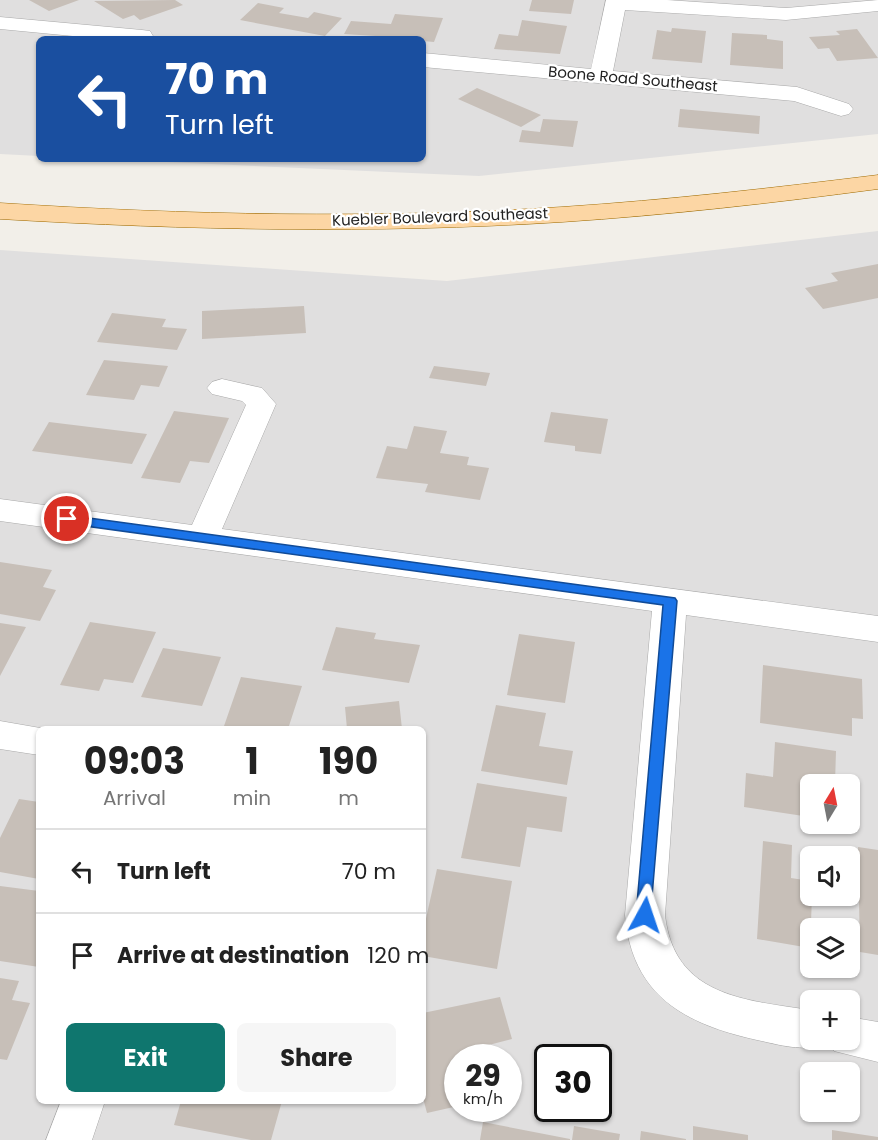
<!DOCTYPE html>
<meta charset="utf-8">
<style>
body{margin:0;font-family:Poppins,sans-serif;background:#f6f6f6;color:#222;height:100vh;display:flex;flex-direction:column;font-size:22px;white-space:nowrap}
*{box-sizing:border-box;margin:0}
p{font-size:20px;color:#767676}
.icon{flex:none;width:33px;height:33px;fill:none;stroke:currentColor;stroke-width:2;stroke-linecap:round;stroke-linejoin:round}
.map{position:relative;flex:1;overflow:hidden}
.panel{position:absolute;left:36px;top:726px;width:390px;height:378px;display:flex;flex-direction:column;background:#fff;border-radius:9px;box-shadow:0 2px 4px #0004}
.panel>*{flex:none}
.top-card{position:absolute;left:36px;top:36px;width:390px;height:126px;border-radius:9px;box-shadow:0 2px 4px #0004;background:#1a4fa0;color:#fff;overflow:hidden}
.needle{width:39px;rotate:10deg}
.tools{position:absolute;left:800px;top:774px;display:grid;gap:12px}
.tools a{display:grid;place-items:center;width:60px;height:60px;border-radius:9px;background:#fff;box-shadow:0 2px 4px #0004;font-size:30px}
.speed{position:absolute;left:444px;top:1044px;display:flex;gap:12px;font-size:30px;font-weight:700;text-align:center}
.speed>*{display:grid;place-content:center;width:78px;height:78px;border-radius:50%;background:#fff;box-shadow:0 2px 4px #0004;line-height:1}
.speed small{font-size:15px;font-weight:400}
.speed .limit{border:3px solid #111;border-radius:9px;background:#fff;color:#111}
.pin{position:absolute;display:grid;place-items:center;width:51px;height:51px;color:#fff;margin:-26px;border:3px solid #fff;border-radius:50%;box-shadow:0 2px 6px #0007}
.me{position:absolute;width:66px;margin:-33px;rotate:5deg;stroke-linejoin:round;filter:drop-shadow(0 0 4px #0008)}
.turn{display:flex;align-items:center;gap:21px;height:126px;padding:0 30px;font-size:27px}
.turn .icon{width:78px;height:78px;stroke-width:2.5}
.turn b{display:block;font-size:42px;line-height:51px}
.eta{display:flex;justify-content:space-evenly;align-items:center;height:102px;text-align:center}
.eta b{font-size:36px;font-weight:700;line-height:42px}
.button{display:flex;gap:12px;margin-top:auto;padding:12px 30px}
.button a{flex:1;height:69px;border-radius:9px;background:#0f766e;color:#fff;font-size:24px;font-weight:700;line-height:69px;text-align:center}
.button a+a{background:#f6f6f6;color:#222}
ul{padding:0;list-style:none}
li{display:flex;align-items:center;gap:18px;height:84px;padding:0 30px;border-top:2px solid #e0e0e0}
li div{flex:1}
li b{display:block;font-size:22px}
li em{font-style:normal}
.map>svg:first-child{display:block}
.residential{fill:#e0dfdf;fill-rule:evenodd}
.building{fill:#c7bfb8}
.lines{fill:none;stroke-linecap:round;stroke-linejoin:round}
.minor-casing{stroke:#a9a9a9;stroke-width:1}
.major-casing{stroke:#a06b00;stroke-width:1}
.minor{fill:#fff;fill-rule:evenodd}
.major{fill:#fcd6a4;fill-rule:evenodd}
.route{fill:#1a73e8;stroke:#114b97;stroke-width:1.5}
.labels{text-anchor:middle;stroke-width:4.5;stroke-linejoin:round;paint-order:stroke}
.far-street-label{font-size:15px;fill:#222;stroke:#fff}
</style>
<div class="map">
<svg width="878" height="1140" viewBox="0 0 878 1140">
<rect width="100%" height="100%" fill="#f2efe9"/>
<path class="residential" d="M0,0H878V134L479,176L100,159H423V39H39V156L0,154Z
M878,231V1140H0V250L447,281ZM39,729H423V1101H39ZM810,784H849V824H810ZM810,856H849V896H810ZM810,928H849V968H810ZM810,1000H849V1040H810ZM458,1058H508V1108H458ZM548,1058H598V1108H548ZM810,1072H849V1112H810Z"/>
<path class="building" d="M29,0H79L49,11Z
M175,0L183,5L140,20L134,15L123,19L94,1Z
M532,0H574L571,14L529,11Z
M258,3L284,8L279,13L308,18L314,12L342,18L325,36L240,20Z
M395,14L443,18L434,42L423,41V39L344,34L351,21L391,24Z
M522,20L567,26L560,54L494,49L499,34L518,36Z
M672,28L706,31L702,63L652,59L657,30L671,32Z
M857,29L878,58L837,61L829,48L818,49L809,37L840,35L836,31Z
M732,33L767,35V39L783,41V69L730,65Z
M477,88L541,115L521,127L458,99Z
M680,109L760,116L759,134L678,127Z
M543,119L578,121L573,147L519,142L522,130L540,132Z
M878,264V298L823,309L805,288L838,281L831,273Z
M304,306L306,333L202,339V311Z
M112,313L166,319L162,327L187,329L177,350L97,342Z
M104,360L168,366L159,387L141,385L134,400L86,395Z
M434,366L490,373L486,386L429,378Z
M174,411L229,418L209,463L190,461L180,483L141,478Z
M551,412L608,419L601,454L575,451V446L544,442Z
M49,422L147,434L132,464L32,451Z
M414,426L447,431L440,453L469,457L467,465L489,468L480,500L425,492L428,484L376,478L387,446L407,449Z
M0,562L52,570L43,587L56,590L40,621L0,614Z
M90,622L156,632L133,683L104,679L99,691L60,685Z
M0,623L26,627L0,676Z
M336,627L376,633L374,639L420,645L409,683L322,670Z
M519,634L575,642L565,703L507,695Z
M163,648L221,657L202,706L141,697Z
M763,665L862,679L863,719L852,718V736L760,723Z
M241,677L302,686L288,729L224,726Z
M399,701L402,729H347L345,707Z
M496,705L546,713L539,746L573,751L567,785L481,771Z
M775,742L836,751L835,784H810V817L744,807L746,773L773,777Z
M477,783L567,797L562,832L527,827L520,867L461,858Z
M19,799L39,802V879L0,872V838Z
M763,841L792,845L791,878L810,881V896H812L810,948L757,939Z
M858,847L878,850V955L860,952Z
M437,869L512,881L497,969L423,956V932Z
M0,886L39,891V967L0,961Z
M0,978L19,981L12,1000L30,1003L7,1060L0,1059Z
M500,997L512,1039L477,1048L480,1058H458V1106L427,1113L423,1098V1013Z
M181,1101H282L271,1140H251L174,1125Z
M483,1122L570,1139V1140H480Z
M574,1126L620,1134L619,1140H572Z
M693,1126L748,1135V1140H693Z
M832,1130L878,1137V1140H832Z
M641,1131L686,1139V1140H640Z"/>
<g class="lines">
<defs>
<path id="minor" d="M606,0H667L786,8L878,0V11L786,20L625,10L613,71L797,87L849,104L853,109L849,114L841,116L794,101L423,67V53L591,69Z
M0,17L142,30L150,31L153,36L151,39H104L0,29Z
M222,379L262,388L276,404L222,529L878,616V642L686,615L665,915C674,996 744,1000 810,1010V1040H827L825,1044C803,1052 780,1045 757,1040C685,1024 632,996 625,915L652,611L0,521V499L192,525L246,405L242,401L212,394L207,388L212,382Z
M0,721L46,729H39V755L0,749Z
M849,1017L878,1022V1062L834,1051L829,1040H849Z
M61,1101H105L92,1140H46Z"/>
<path id="major" d="M878,175V189C773,203 668,215 562,222C375,234 187,230 0,219V203C187,215 375,219 562,207C668,200 773,188 878,175Z"/>
</defs>
<use href="#minor" class="minor-casing"/>
<use href="#major" class="major-casing"/>
<use href="#minor" class="minor"/>
<use href="#major" class="major"/>
</g>
<path class="route" d="M67,515L675,598L677,601L650,920L645,922L639,920L636,915L663,605L63,523L61,519Z"/>
<g class="labels">
<g class="far-street-label">
<text transform="translate(633 79) rotate(5)" y="5">Boone Road Southeast</text>
<text transform="translate(440 217) rotate(-2)" y="5">Kuebler Boulevard Southeast</text>
</g>
</g>
</svg>
<div class="tools">
<a><svg class="needle" viewBox="-14 -14 28 28"><path d="M0-13l5 13h-10z" fill="#e53935"/><path d="M0 13l5-13h-10z" fill="#767676"/></svg></a>
<a><svg class="icon" aria-label="sound" viewBox="0 0 24 24"><path d="M4 9h4l5-4v14l-5-4H4zM17 9q2 3 0 6"/></svg></a>
<a><svg class="icon" aria-label="layers" viewBox="0 0 24 24"><path d="M12 4l9 5-9 5-9-5zM3 14l9 5 9-5"/></svg></a>
<a>+</a>
<a>−</a>
</div>
<div class="speed"><div>29<small>km/h</small></div><div class="limit">30</div></div>
<div class="pin" style="left:67px;top:519px;background:#d93025"><svg class="icon" aria-label="arrive" viewBox="0 0 24 24"><path d="M6 21V4h12l-3 4 3 4H6"/></svg></div>
<svg class="me" style="left:645px;top:915px" viewBox="-20 -20 40 40"><path d="M0-17L14 15 0 8-14 15z" fill="#1a73e8" stroke="#fff" stroke-width="4"/></svg>
<div class="top-card">
<div class="turn"><svg class="icon" aria-label="left" viewBox="0 0 24 24"><path d="M17 20v-9H6M10 6l-5 5 5 5"/></svg><div><b>70 m</b>Turn left</div></div>
</div>
<section class="panel">
<div class="eta">
<div><b>09:03</b><p>Arrival</p></div>
<div><b>1</b><p>min</p></div>
<div><b>190</b><p>m</p></div>
</div>
<ul>
<li><svg class="icon" aria-label="left" viewBox="0 0 24 24"><path d="M17 20v-9H6M10 6l-5 5 5 5"/></svg><div><b>Turn left</b></div><em>70 m</em></li>
<li><svg class="icon" aria-label="arrive" viewBox="0 0 24 24"><path d="M6 21V4h12l-3 4 3 4H6"/></svg><div><b>Arrive at destination</b></div><em>120 m</em></li>
</ul>
<div class="button"><a>Exit</a><a>Share</a></div>
</section>
</div>
